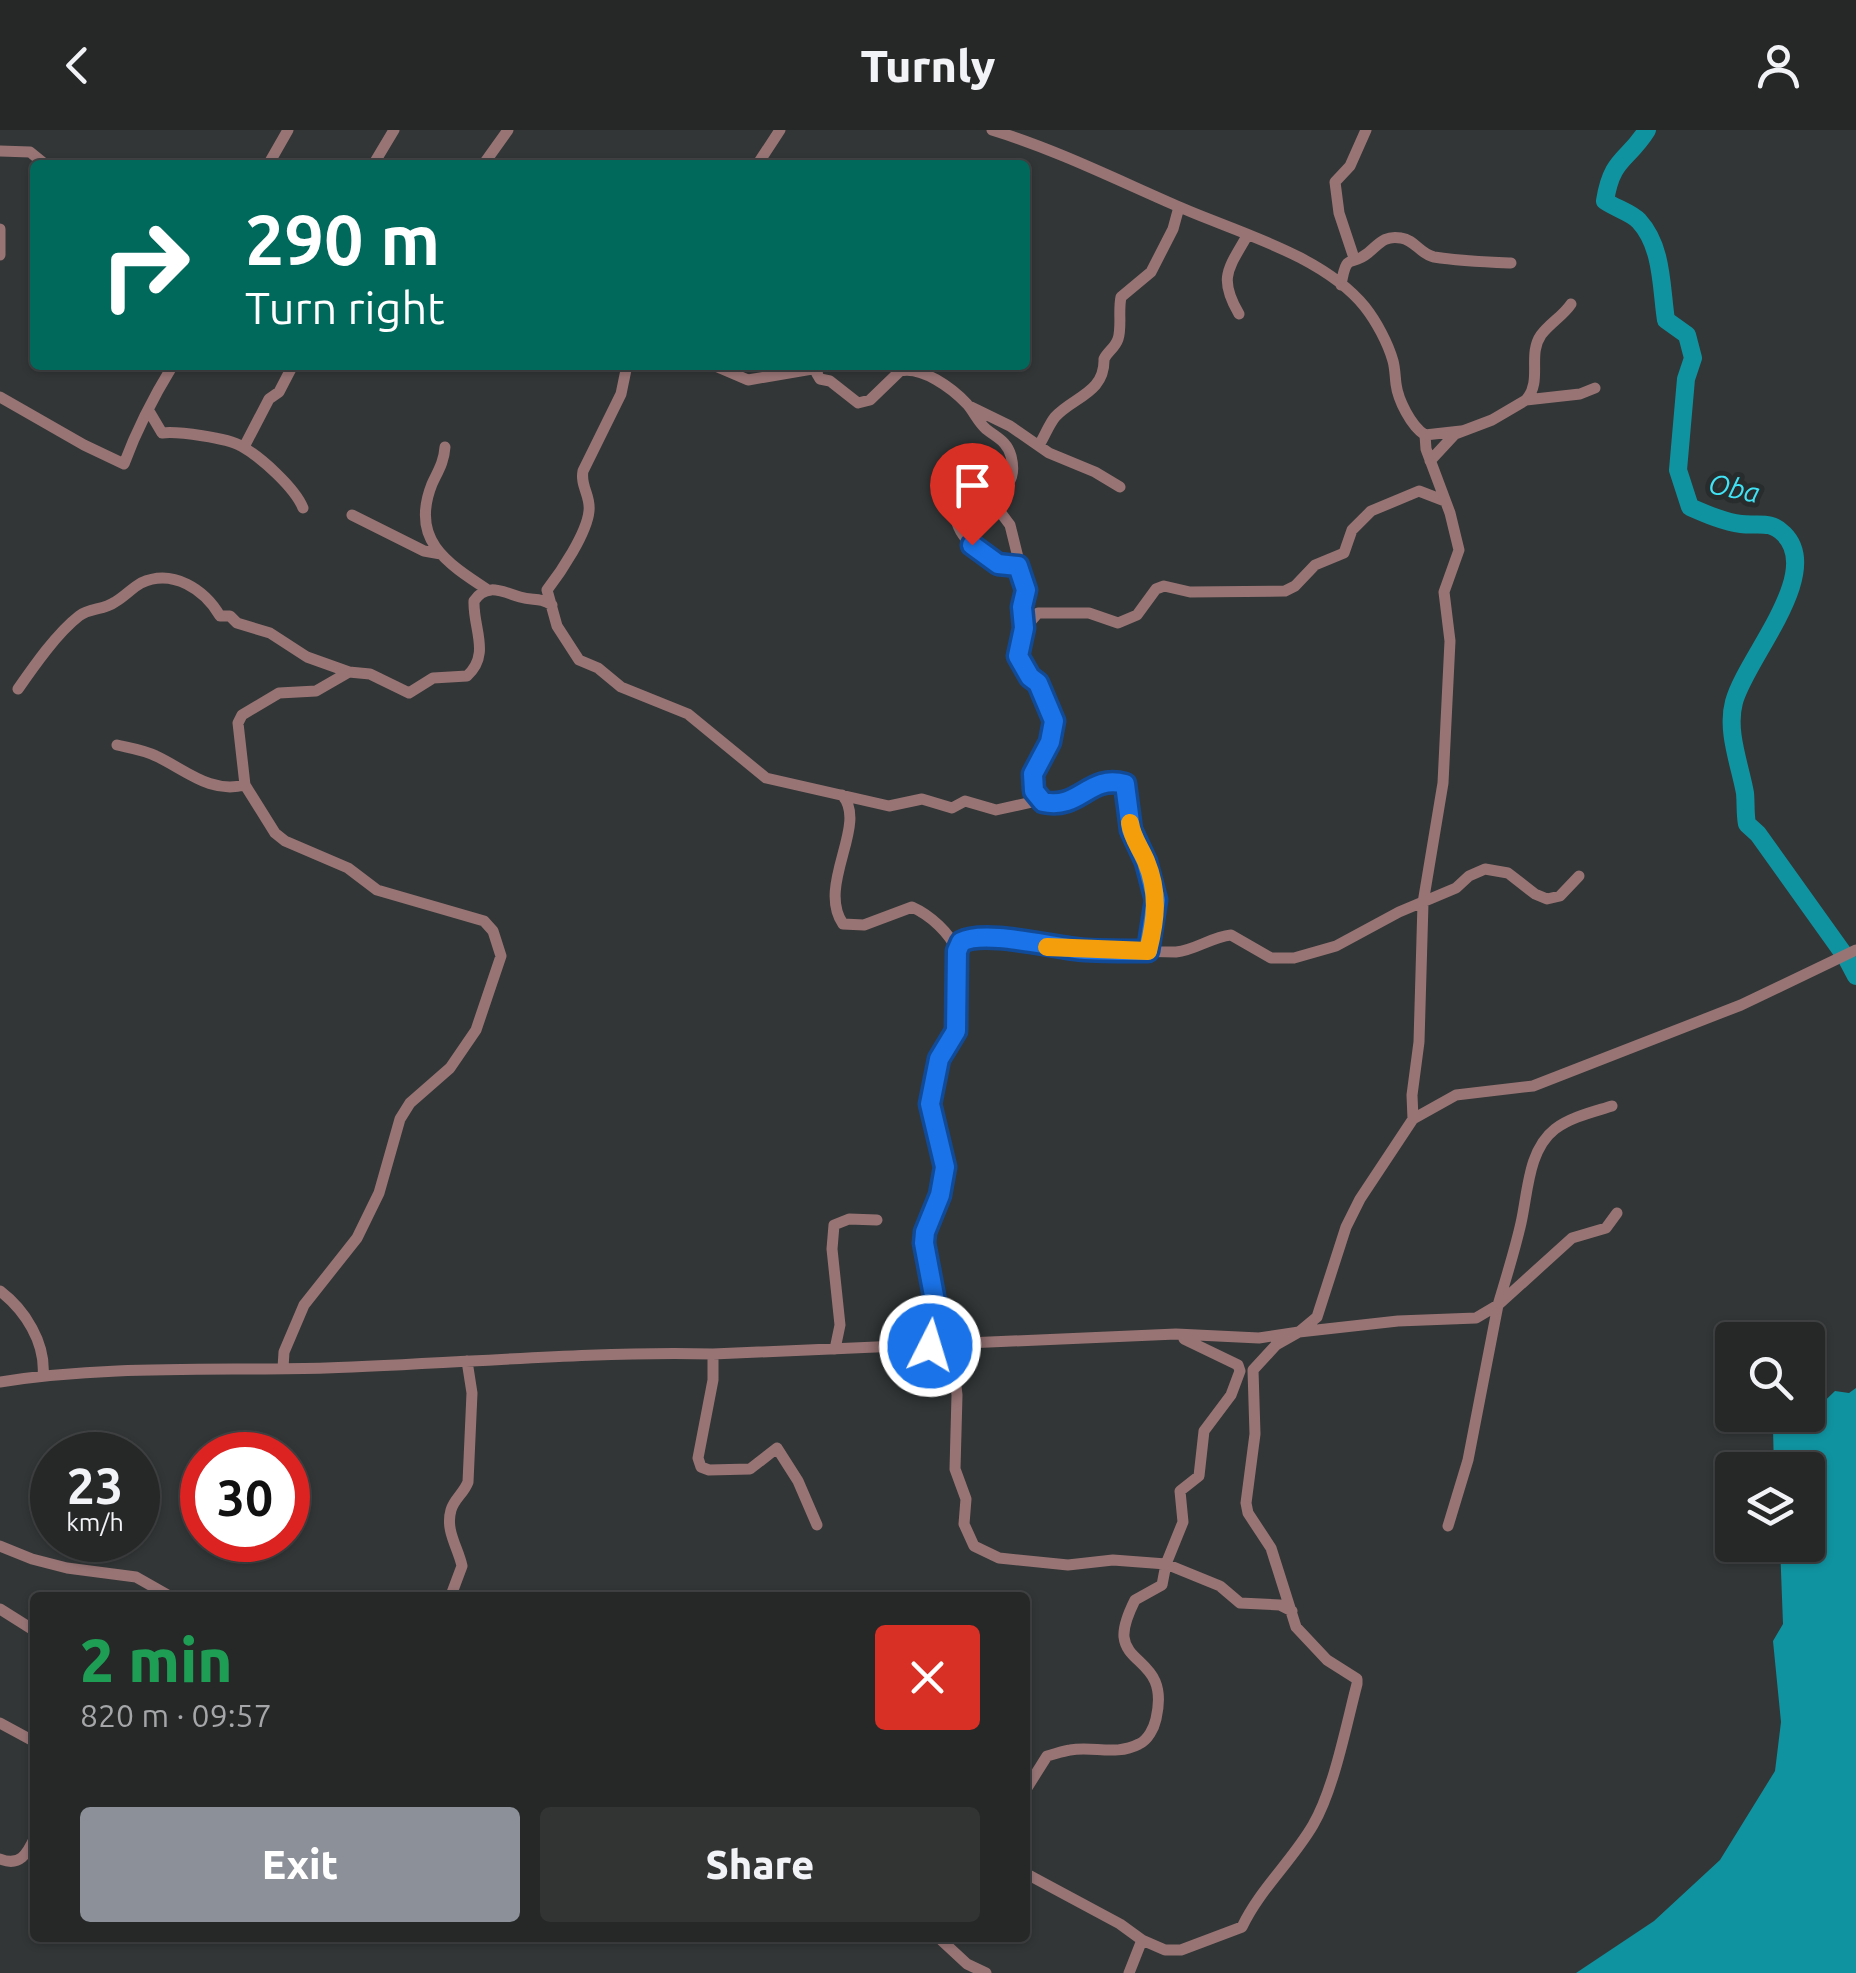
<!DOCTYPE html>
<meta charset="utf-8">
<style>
body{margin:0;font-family:Ubuntu,sans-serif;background:#323434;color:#f1f3f6;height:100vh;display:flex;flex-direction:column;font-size:38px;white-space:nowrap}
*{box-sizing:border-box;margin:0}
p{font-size:32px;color:#a4a6a8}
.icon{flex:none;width:55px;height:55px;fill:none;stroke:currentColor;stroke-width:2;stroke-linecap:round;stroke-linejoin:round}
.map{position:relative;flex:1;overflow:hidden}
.details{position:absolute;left:30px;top:1462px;width:1000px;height:350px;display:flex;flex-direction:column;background:#262828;border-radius:10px;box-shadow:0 2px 8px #0004,0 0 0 2px #424445}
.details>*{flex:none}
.hud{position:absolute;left:30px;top:30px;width:1000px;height:210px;border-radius:10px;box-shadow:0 2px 8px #0004,0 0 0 2px #424445;background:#00695c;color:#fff;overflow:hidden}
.tools{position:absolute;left:1715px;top:1192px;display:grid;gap:20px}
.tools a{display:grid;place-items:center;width:110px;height:110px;border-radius:10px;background:#262828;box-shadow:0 2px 8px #0004,0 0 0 2px #424445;font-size:50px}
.speed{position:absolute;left:30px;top:1302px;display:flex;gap:20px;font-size:50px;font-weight:700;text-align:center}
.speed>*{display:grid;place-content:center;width:130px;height:130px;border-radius:50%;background:#262828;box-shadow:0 2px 8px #0004,0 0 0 2px #424445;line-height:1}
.speed small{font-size:25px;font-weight:400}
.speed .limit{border:15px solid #d22;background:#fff;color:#111}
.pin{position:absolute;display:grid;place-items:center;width:85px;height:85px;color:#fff;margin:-102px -42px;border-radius:50% 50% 50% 0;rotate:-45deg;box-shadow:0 0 10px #0007}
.pin .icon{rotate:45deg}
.me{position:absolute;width:110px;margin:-55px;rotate:5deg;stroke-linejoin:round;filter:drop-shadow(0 0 8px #0008)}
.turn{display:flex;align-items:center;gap:35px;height:210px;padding:0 50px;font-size:45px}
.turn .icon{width:130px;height:130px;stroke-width:2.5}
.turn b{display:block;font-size:70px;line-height:85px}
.round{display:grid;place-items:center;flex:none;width:105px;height:105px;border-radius:10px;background:#323434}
.headline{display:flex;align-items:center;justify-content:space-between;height:170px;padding:0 50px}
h1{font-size:60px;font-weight:800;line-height:75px;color:#1e9e55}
.action{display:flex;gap:20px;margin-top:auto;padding:20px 50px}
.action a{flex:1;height:115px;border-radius:10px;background:#8c9099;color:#fff;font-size:40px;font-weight:800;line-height:115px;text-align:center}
.action a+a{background:#323434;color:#f1f3f6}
header{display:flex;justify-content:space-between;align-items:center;height:130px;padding:0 50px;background:#262828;font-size:45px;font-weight:800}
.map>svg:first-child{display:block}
.water{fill:#1093a0}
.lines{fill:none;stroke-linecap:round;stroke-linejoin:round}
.river{stroke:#1093a0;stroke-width:18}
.minor{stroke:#987475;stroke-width:11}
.route-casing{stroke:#114b97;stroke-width:25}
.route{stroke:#1a73e8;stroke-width:18}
.slow{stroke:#f59e0b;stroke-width:18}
.labels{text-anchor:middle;stroke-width:10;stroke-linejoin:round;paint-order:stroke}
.water-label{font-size:28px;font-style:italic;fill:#3fe3f5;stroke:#282c2c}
</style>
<header><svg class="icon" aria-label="back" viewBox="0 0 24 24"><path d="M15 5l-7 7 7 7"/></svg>Turnly<svg class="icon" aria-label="person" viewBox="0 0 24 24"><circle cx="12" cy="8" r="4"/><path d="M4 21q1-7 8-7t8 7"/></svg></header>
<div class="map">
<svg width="1856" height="1843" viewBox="0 0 1856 1843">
<rect width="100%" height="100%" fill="#323636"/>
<path class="water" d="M1856,1258V1843H1576L1654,1791L1720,1730L1775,1641L1781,1592L1773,1511L1783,1494L1780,1415H1808V1340H1774L1773,1298L1782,1292L1810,1285L1835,1261L1849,1263Z"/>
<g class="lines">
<path class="river" d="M1647,0C1627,32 1612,27 1605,71C1615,78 1632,83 1639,91C1663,117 1661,158 1666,190L1687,205L1693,228L1686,249L1678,340L1690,377C1706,384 1724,392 1741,394C1759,396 1770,390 1784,404C1824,444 1745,529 1734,572C1726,601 1740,635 1745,663C1746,673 1745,684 1747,694L1758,704L1843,823
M1847,829L1856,846"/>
<path class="minor" d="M992,0C1057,20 1115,49 1177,76C1236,102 1323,125 1365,177C1376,191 1388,213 1393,231C1395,238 1395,246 1396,254C1398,270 1411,296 1425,305L1426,319L1450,383L1459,420L1444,462L1450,511L1443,653L1423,773L1419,912L1412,965L1413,989
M0,21L30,22L46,35
M268,35L288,0
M373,35L394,0
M483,35L508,0
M757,35L780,0
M0,99V125
M1354,128L1339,83L1335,52L1350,36L1366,0
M1341,155C1347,120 1350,138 1368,123C1379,114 1384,105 1401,108C1415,110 1420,124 1434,127C1459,131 1486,132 1511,133
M1239,184C1218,148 1228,139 1247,106
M627,235L621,264L583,341C580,356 591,366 589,381C587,403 561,442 547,460L557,496L579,530L598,538L621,557L688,584L766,648L889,676L922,669L952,678L965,671L996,680L1037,671L1066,674L1095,653H1122C1131,665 1127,684 1131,699C1133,710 1139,718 1144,728C1159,760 1156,788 1148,821
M713,235L748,250L818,238L817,244L820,249L830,251L858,273L870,270L900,241C922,236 952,258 967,274C974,282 978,292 986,299C997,308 1007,311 1011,326C1018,354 1002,355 995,375L1010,395L1026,460L1022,477L1025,498L1019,526L1030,547L1038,553L1053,591L1050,612L1033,644L1034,661L1043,671
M0,267L84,315L124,334C137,299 154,266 173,235
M1526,270C1543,251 1527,225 1541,205C1550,193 1563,186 1571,174
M971,277L1010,296L1049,323L1095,342L1120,357
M149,281L162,303C177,301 228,308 241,316C261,327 295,358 303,378
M1425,305L1461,301
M1039,315C1045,306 1048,296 1055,287C1073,267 1105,263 1104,229C1108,221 1115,218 1118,209C1122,197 1118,181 1121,167L1151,142L1173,99L1179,77
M244,317L269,269L279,262L293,235
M445,317C444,332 438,341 432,354C410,409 445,432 488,460
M1430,331L1455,304L1492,290L1526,270L1580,264L1595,258
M996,371L985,373L957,393C964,414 996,439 1018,437
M352,385L424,421L441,424
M1025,498L1038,483H1089L1118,493L1137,485L1156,459L1164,456L1190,462L1285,461L1295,456L1315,435L1344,423L1352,400L1371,381L1419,361L1445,371
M18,559C34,536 57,503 79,486C89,478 104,480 115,472C124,467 132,458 141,453C173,438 205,460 220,486H230L237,493L270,503L307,527L349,542
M117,615C130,618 144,620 156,626C186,640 210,664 245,655
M842,665C869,694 816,755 843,794L864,795L912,777C930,785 950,803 957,821L956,901L939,929L930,974L945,1037L941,1065L925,1102L924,1113L935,1171L930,1216
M957,821L964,809L1011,808L1035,815L1086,820L1176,822C1196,820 1211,807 1231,805L1271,828H1294L1336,816L1399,782L1456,758L1469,746L1485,739L1508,743L1535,764L1547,769L1560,766L1579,746
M0,1161C25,1180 46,1213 43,1246
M951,1215L957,1265L955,1339L966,1369L964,1394L974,1416L999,1428L1068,1435L1113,1430L1166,1434L1220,1456L1240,1473L1280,1475L1292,1481
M835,1219L840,1195L832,1119L834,1095L849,1089L877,1090
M713,1224V1250L698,1328L701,1337L709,1340L750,1339L777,1318L798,1351L817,1395
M283,1238L284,1222L304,1175L357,1108L379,1063L400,989L410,973L450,938L476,900L501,826L493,801L484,791L377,760L348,738L285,711L275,703L245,655L238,593L242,585L279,563L316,561L349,542L370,544L409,563L433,548L467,546C491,524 473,499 474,471C486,452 503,462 520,467C534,471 539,467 552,475
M0,1252C109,1235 217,1241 326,1238C455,1234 584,1221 713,1224L1176,1204L1259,1208L1299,1202L1317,1187L1346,1097L1360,1069L1413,989L1456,965L1533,956L1741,875L1856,820
M1448,1396L1468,1330L1498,1175L1572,1108L1606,1098L1617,1083
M0,1416L32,1429L67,1438L136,1447L173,1468
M450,1468L462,1436C458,1417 445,1401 451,1380C454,1369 464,1363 468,1352L472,1263L467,1231
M0,1479L35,1501
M0,1593L35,1612
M1025,1661L1047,1626C1055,1624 1063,1621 1070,1620C1094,1616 1116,1626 1139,1614C1148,1610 1154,1598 1156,1589C1169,1533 1127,1536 1124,1507C1123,1496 1130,1480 1135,1470L1162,1455L1166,1434L1183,1392L1180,1361L1199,1346L1204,1301L1231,1265L1240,1241L1238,1235L1184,1209
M0,1729C20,1737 27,1724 35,1707
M1025,1743L1120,1794L1142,1810L1129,1843
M939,1808L967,1834L986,1843
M1142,1810L1165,1820H1181L1242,1797C1260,1759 1292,1731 1313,1695C1334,1659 1346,1596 1357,1554V1549L1327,1530L1296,1497L1271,1418L1248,1383L1246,1373L1255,1304L1253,1240L1276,1215L1299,1202L1398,1191L1476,1188L1498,1175C1506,1148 1515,1120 1521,1093C1528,1062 1528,1020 1555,999C1571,987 1593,982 1612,976"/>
</g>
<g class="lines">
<defs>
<path id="route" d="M930,1216L935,1171L924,1113L925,1102L940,1065L945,1037L930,974L939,929L956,901L957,821L961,812C985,799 1054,818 1085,820C1106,821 1127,821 1148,821L1156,770L1146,732L1131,700L1125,654C1088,644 1081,680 1043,672L1034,661L1033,644L1050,612L1054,591L1038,553L1030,547L1018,526L1024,498L1022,477L1026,460L1018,436L998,434L972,415"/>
</defs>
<use href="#route" class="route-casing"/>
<use href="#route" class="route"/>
<path class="slow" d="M1047,817L1148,821C1156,789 1159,762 1146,731C1140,717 1132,708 1130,693"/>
</g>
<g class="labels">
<g class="water-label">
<text transform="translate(1734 358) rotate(12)" y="10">Oba</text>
</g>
</g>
</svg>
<div class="tools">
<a><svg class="icon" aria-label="search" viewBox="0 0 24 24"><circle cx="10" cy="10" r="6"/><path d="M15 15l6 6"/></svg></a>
<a><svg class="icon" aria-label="layers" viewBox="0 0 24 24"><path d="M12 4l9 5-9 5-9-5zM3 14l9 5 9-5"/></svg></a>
</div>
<div class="speed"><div>23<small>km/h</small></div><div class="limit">30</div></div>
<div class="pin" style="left:972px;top:415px;background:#d93025"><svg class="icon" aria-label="arrive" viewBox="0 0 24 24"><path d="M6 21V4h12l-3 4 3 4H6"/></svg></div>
<svg class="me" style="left:930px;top:1216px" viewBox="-20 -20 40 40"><circle r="17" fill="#1a73e8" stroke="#fff" stroke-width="3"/><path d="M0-11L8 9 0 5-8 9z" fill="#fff"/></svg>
<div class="hud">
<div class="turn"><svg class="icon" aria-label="right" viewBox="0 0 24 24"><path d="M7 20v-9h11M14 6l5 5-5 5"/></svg><div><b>290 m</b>Turn right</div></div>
</div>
<section class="details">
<div class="headline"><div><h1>2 min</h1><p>820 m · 09:57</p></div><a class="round" style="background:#d93025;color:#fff"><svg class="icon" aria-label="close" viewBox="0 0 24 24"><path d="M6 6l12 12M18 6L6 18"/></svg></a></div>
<div class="action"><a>Exit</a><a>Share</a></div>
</section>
</div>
